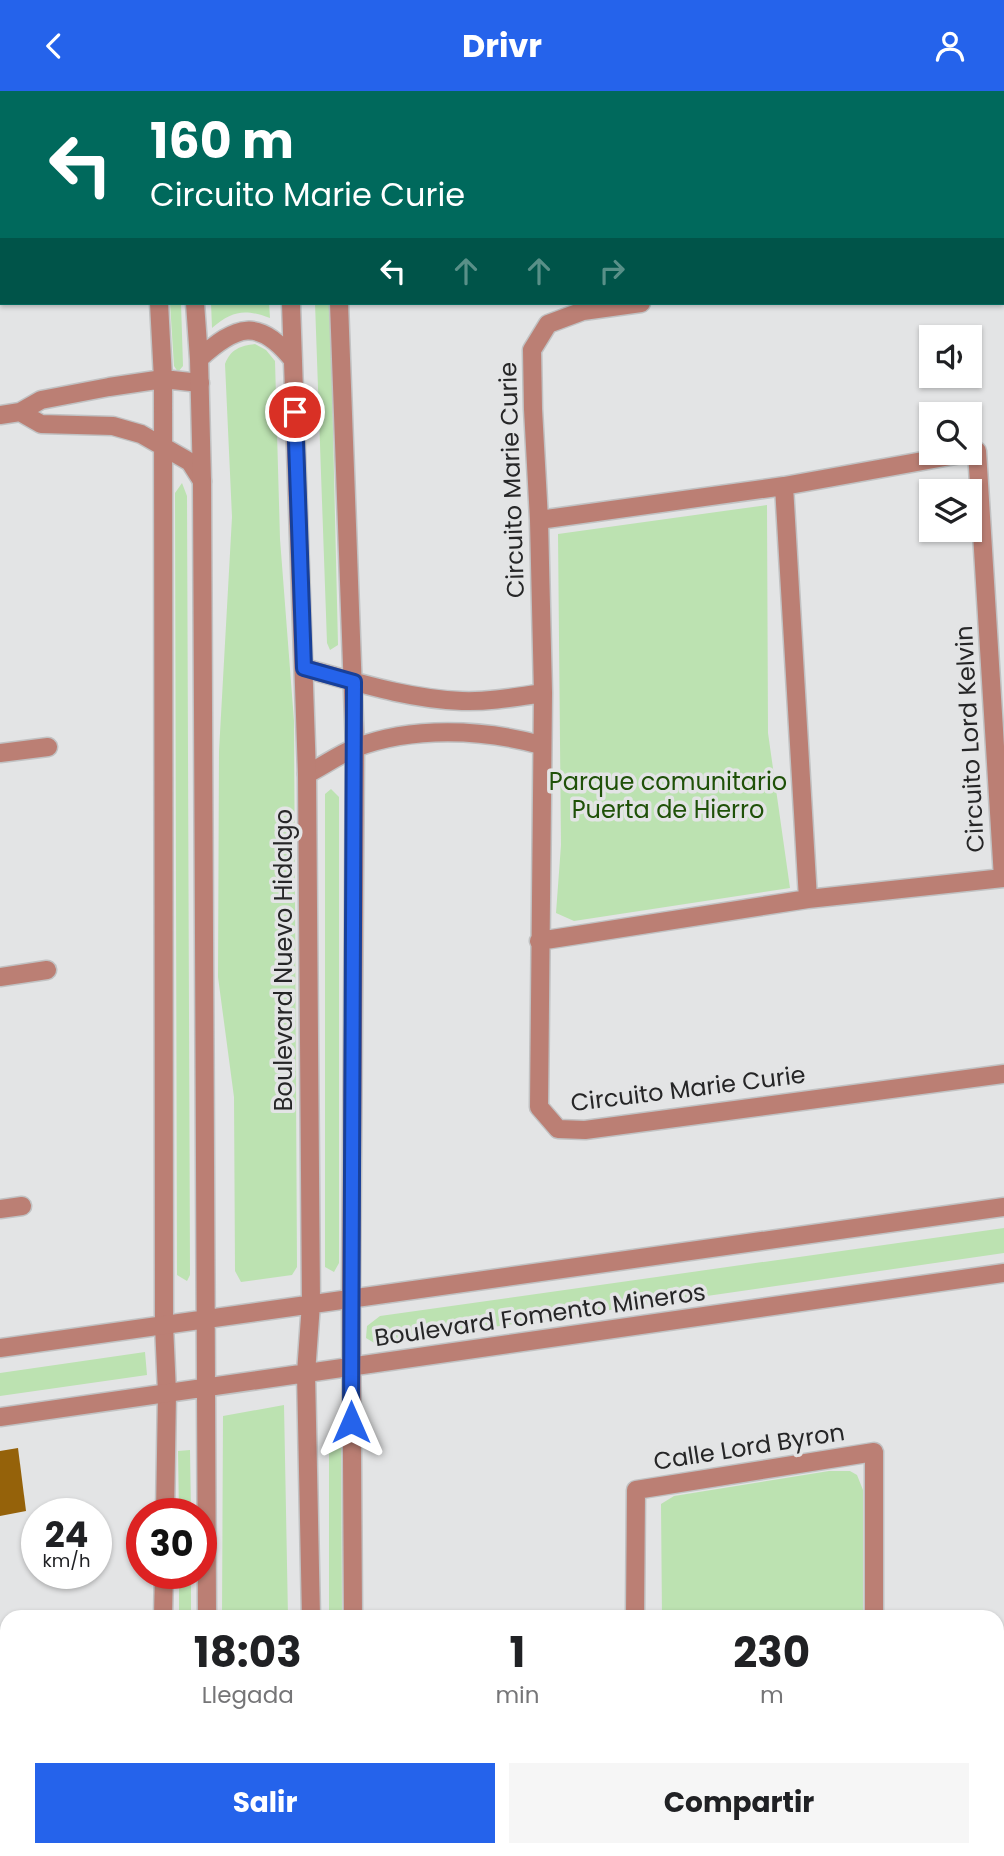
<!DOCTYPE html>
<html lang="es">
<style>
body{margin:0;font-family:Poppins,sans-serif;background:#f6f6f6;color:#202124;height:100vh;display:flex;flex-direction:column;font-size:26px;white-space:nowrap}
*{box-sizing:border-box;margin:0}
p{font-size:23px;color:#757577}
.icon{flex:none;width:38px;height:38px;fill:none;stroke:currentColor;stroke-width:2;stroke-linecap:round;stroke-linejoin:round}
.map{position:relative;flex:1;overflow:hidden}
.panel{position:absolute;left:0px;top:1519px;width:1004px;height:247px;display:flex;flex-direction:column;background:#fff;border-radius:21px 21px 0 0;box-shadow:0 2px 5px #0004}
.panel>*{flex:none}
.banner{position:absolute;left:0px;top:0px;width:1004px;height:214px;box-shadow:0 2px 5px #0004;background:#00695c;color:#fff;overflow:hidden}
.buttons{position:absolute;left:919px;top:234px;display:grid;gap:14px}
.buttons a{display:grid;place-items:center;width:63px;height:63px;border-radius:0px;background:#fff;box-shadow:0 2px 5px #0004;font-size:35px}
.speed{position:absolute;left:21px;top:1407px;display:flex;gap:14px;font-size:35px;font-weight:700;text-align:center}
.speed>*{display:grid;place-content:center;width:91px;height:91px;border-radius:50%;background:#fff;box-shadow:0 2px 5px #0004;line-height:1}
.speed small{font-size:18px;font-weight:400}
.speed .limit{border:10px solid #d22;background:#fff;color:#111}
.pin{position:absolute;display:grid;place-items:center;width:60px;height:60px;color:#fff;margin:-30px;border:4px solid #fff;border-radius:50%;box-shadow:0 2px 7px #0007}
.me{position:absolute;width:77px;margin:-38px;rotate:0deg;stroke-linejoin:round;filter:drop-shadow(0 0 5px #0008)}
.turn{display:flex;align-items:center;gap:24px;height:147px;padding:0 35px;font-size:32px}
.turn .icon{width:91px;height:91px;stroke-width:2.5}
.turn b{display:block;font-size:49px;line-height:60px}
.lanes{display:flex;align-items:center;height:66px;padding:0 35px;background:#0003;justify-content:center;gap:35px;direction:ltr}
.lanes .off{opacity:.35}
.eta{display:flex;justify-content:space-evenly;align-items:center;height:119px;text-align:center}
.eta b{font-size:42px;font-weight:700;line-height:49px}
.cta{display:flex;gap:14px;margin-top:auto;padding:14px 35px}
.cta a{flex:1;height:80px;border-radius:0px;background:#2563eb;color:#fff;font-size:28px;font-weight:700;line-height:80px;text-align:center}
.cta a+a{background:#f6f6f6;color:#202124}
header{display:flex;justify-content:space-between;align-items:center;height:91px;padding:0 35px;background:#2563eb;color:#fff;font-size:32px;font-weight:700}
.map>svg:first-child{display:block}
.green{fill:#bce2b1}
.building{fill:#95620a}
.lines{fill:none;stroke-linecap:round;stroke-linejoin:round}
.minor-casing{stroke:#c1c2c3;stroke-width:21}
.tertiary-casing{stroke:#c1c2c3;stroke-width:21}
.primary-casing{stroke:#c1c2c3;stroke-width:21}
.minor{stroke:#bb7f74;stroke-width:18}
.tertiary{stroke:#bb7f74;stroke-width:18}
.primary{stroke:#8c2012;stroke-width:18}
.route-casing{stroke:#184099;stroke-width:18}
.route{stroke:#2563eb;stroke-width:12}
.labels{text-anchor:middle;stroke-width:7;stroke-linejoin:round;paint-order:stroke}
.street-label{font-size:24px;fill:#262627;stroke:#e3e4e5}
.park-label{font-size:24px;fill:#1f5108;stroke:#e3e4e5}
</style>
<header><svg class="icon" aria-label="back" viewBox="0 0 24 24"><path d="M15 5l-7 7 7 7"/></svg>Drivr<svg class="icon" aria-label="person" viewBox="0 0 24 24"><circle cx="12" cy="8" r="4"/><path d="M4 21q1-7 8-7t8 7"/></svg></header>
<div class="map">
<svg width="1004" height="1765" viewBox="0 0 1004 1765">
<rect width="100%" height="100%" fill="#e3e4e5"/>
<path class="green" d="M170,212H181L183,275L178,281L174,275Z
M211,212H269L270,227C245,218 233,219 212,237Z
M315,212H330L338,554L330,559L327,552Z
M255,253L266,259L275,270L280,448L294,630L297,1176L292,1184L241,1191L235,1180L234,1006L218,886L219,660L232,426L225,273C231,258 240,255 255,253Z
M182,392L187,405L190,1184L187,1190L177,1184L175,402Z
M767,414L768,642L790,797L574,830L556,822L561,754L558,443Z
M331,698L339,706V1172L334,1181L325,1176V703Z
M1004,1137V1162L376,1253L366,1247L367,1235L380,1225Z
M145,1261L147,1284L0,1305V1282Z
M284,1314L288,1526H222L223,1325Z
M341,1340L342,1526H329V1341Z
M190,1359L191,1423H179L178,1360Z
M829,1380H850L857,1384L863,1399V1526H662L661,1413L674,1405Z
M179,1482H191V1526H179Z"/>
<path class="building" d="M18,1357L26,1420L0,1425V1360Z"/>
<g class="lines">
<defs>
<path id="minor" d="M250,0V2
M280,0V2
M169,2L172,0
M0,33H2
M1003,158H1004
M159,212L163,288L164,1234L167,1302L165,1423
M339,212L355,657L351,1208L353,1526
M641,212L583,220L548,233L532,259L533,318L539,429L543,602L539,1016L558,1038L585,1039L1004,983
M20,321L41,333L113,335L141,343L190,371L202,390
M0,324L20,321L41,309L109,296L163,288L200,292
M784,395L808,808
M539,429L784,395L967,362
M304,577C356,591 408,608 462,610C489,611 516,606 543,602
M0,662L48,656
M307,683C323,675 338,664 355,657C412,635 483,638 541,654
M539,850L808,808L1003,787L977,360L970,362
M0,886L47,879
M0,1118L22,1115
M163,1526L164,1482
M635,1526L636,1399L874,1361V1526
M354,1759L355,1765
M874,1759V1765
M160,1765V1759
M635,1765V1759"/>
<path id="tertiary" d="M1003,40L1004,39
M0,190H2
M195,212L199,268L202,390L207,1526
M291,212L307,683L311,1213L306,1282L311,1526
M199,268C236,234 259,226 293,269
M0,1257L1004,1116
M0,1326L1004,1182
M315,1759V1765
M207,1765V1759"/>
<path id="primary" d="M233,2L234,0
M728,2L739,0
M905,2L911,0
M0,118L2,117
M0,155H2"/>
</defs>
<use href="#minor" class="minor-casing"/>
<use href="#tertiary" class="tertiary-casing"/>
<use href="#primary" class="primary-casing"/>
<use href="#minor" class="minor"/>
<use href="#tertiary" class="tertiary"/>
<use href="#primary" class="primary"/>
</g>
<g class="lines">
<defs>
<path id="route" d="M295,321L304,577L354,591L351,1331"/>
</defs>
<use href="#route" class="route-casing"/>
<use href="#route" class="route"/>
</g>
<g class="labels">
<g class="street-label">
<text transform="translate(512 389) rotate(-92)" y="8">Circuito Marie Curie</text>
<text transform="translate(970 648) rotate(-93)" y="8">Circuito Lord Kelvin</text>
<text transform="translate(284 869) rotate(-90)" y="8">Boulevard Nuevo Hidalgo</text>
<text transform="translate(688 998) rotate(-7)" y="8">Circuito Marie Curie</text>
<text transform="translate(540 1224) rotate(-8)" y="8">Boulevard Fomento Mineros</text>
<text transform="translate(749 1356) rotate(-9)" y="8">Calle Lord Byron</text>
</g>
<g class="park-label">
<text x="668" y="699">Parque comunitario<tspan x="668" dy="28">Puerta de Hierro</tspan></text>
</g>
</g>
</svg>
<div class="buttons">
<a><svg class="icon" aria-label="sound" viewBox="0 0 24 24"><path d="M4 9h4l5-4v14l-5-4H4zM17 9q2 3 0 6"/></svg></a>
<a><svg class="icon" aria-label="search" viewBox="0 0 24 24"><circle cx="10" cy="10" r="6"/><path d="M15 15l6 6"/></svg></a>
<a><svg class="icon" aria-label="layers" viewBox="0 0 24 24"><path d="M12 4l9 5-9 5-9-5zM3 14l9 5 9-5"/></svg></a>
</div>
<div class="speed"><div>24<small>km/h</small></div><div class="limit">30</div></div>
<div class="pin" style="left:295px;top:321px;background:#d93025"><svg class="icon" aria-label="arrive" viewBox="0 0 24 24"><path d="M6 21V4h12l-3 4 3 4H6"/></svg></div>
<svg class="me" style="left:351px;top:1331px" viewBox="-20 -20 40 40"><path d="M0-17L14 15 0 8-14 15z" fill="#2563eb" stroke="#fff" stroke-width="4"/></svg>
<div class="banner">
<div class="turn"><svg class="icon" aria-label="left" viewBox="0 0 24 24"><path d="M17 20v-9H6M10 6l-5 5 5 5"/></svg><div><b>160 m</b>Circuito Marie Curie</div></div>
<div class="lanes"><svg class="icon" aria-label="left" viewBox="0 0 24 24"><path d="M17 20v-9H6M10 6l-5 5 5 5"/></svg><svg class="icon off" aria-label="ahead" viewBox="0 0 24 24"><path d="M12 20V5M6 11l6-6 6 6"/></svg><svg class="icon off" aria-label="ahead" viewBox="0 0 24 24"><path d="M12 20V5M6 11l6-6 6 6"/></svg><svg class="icon off" aria-label="right" viewBox="0 0 24 24"><path d="M7 20v-9h11M14 6l5 5-5 5"/></svg></div>
</div>
<section class="panel">
<div class="eta">
<div><b>18:03</b><p>Llegada</p></div>
<div><b>1</b><p>min</p></div>
<div><b>230</b><p>m</p></div>
</div>
<div class="cta"><a>Salir</a><a>Compartir</a></div>
</section>
</div>
